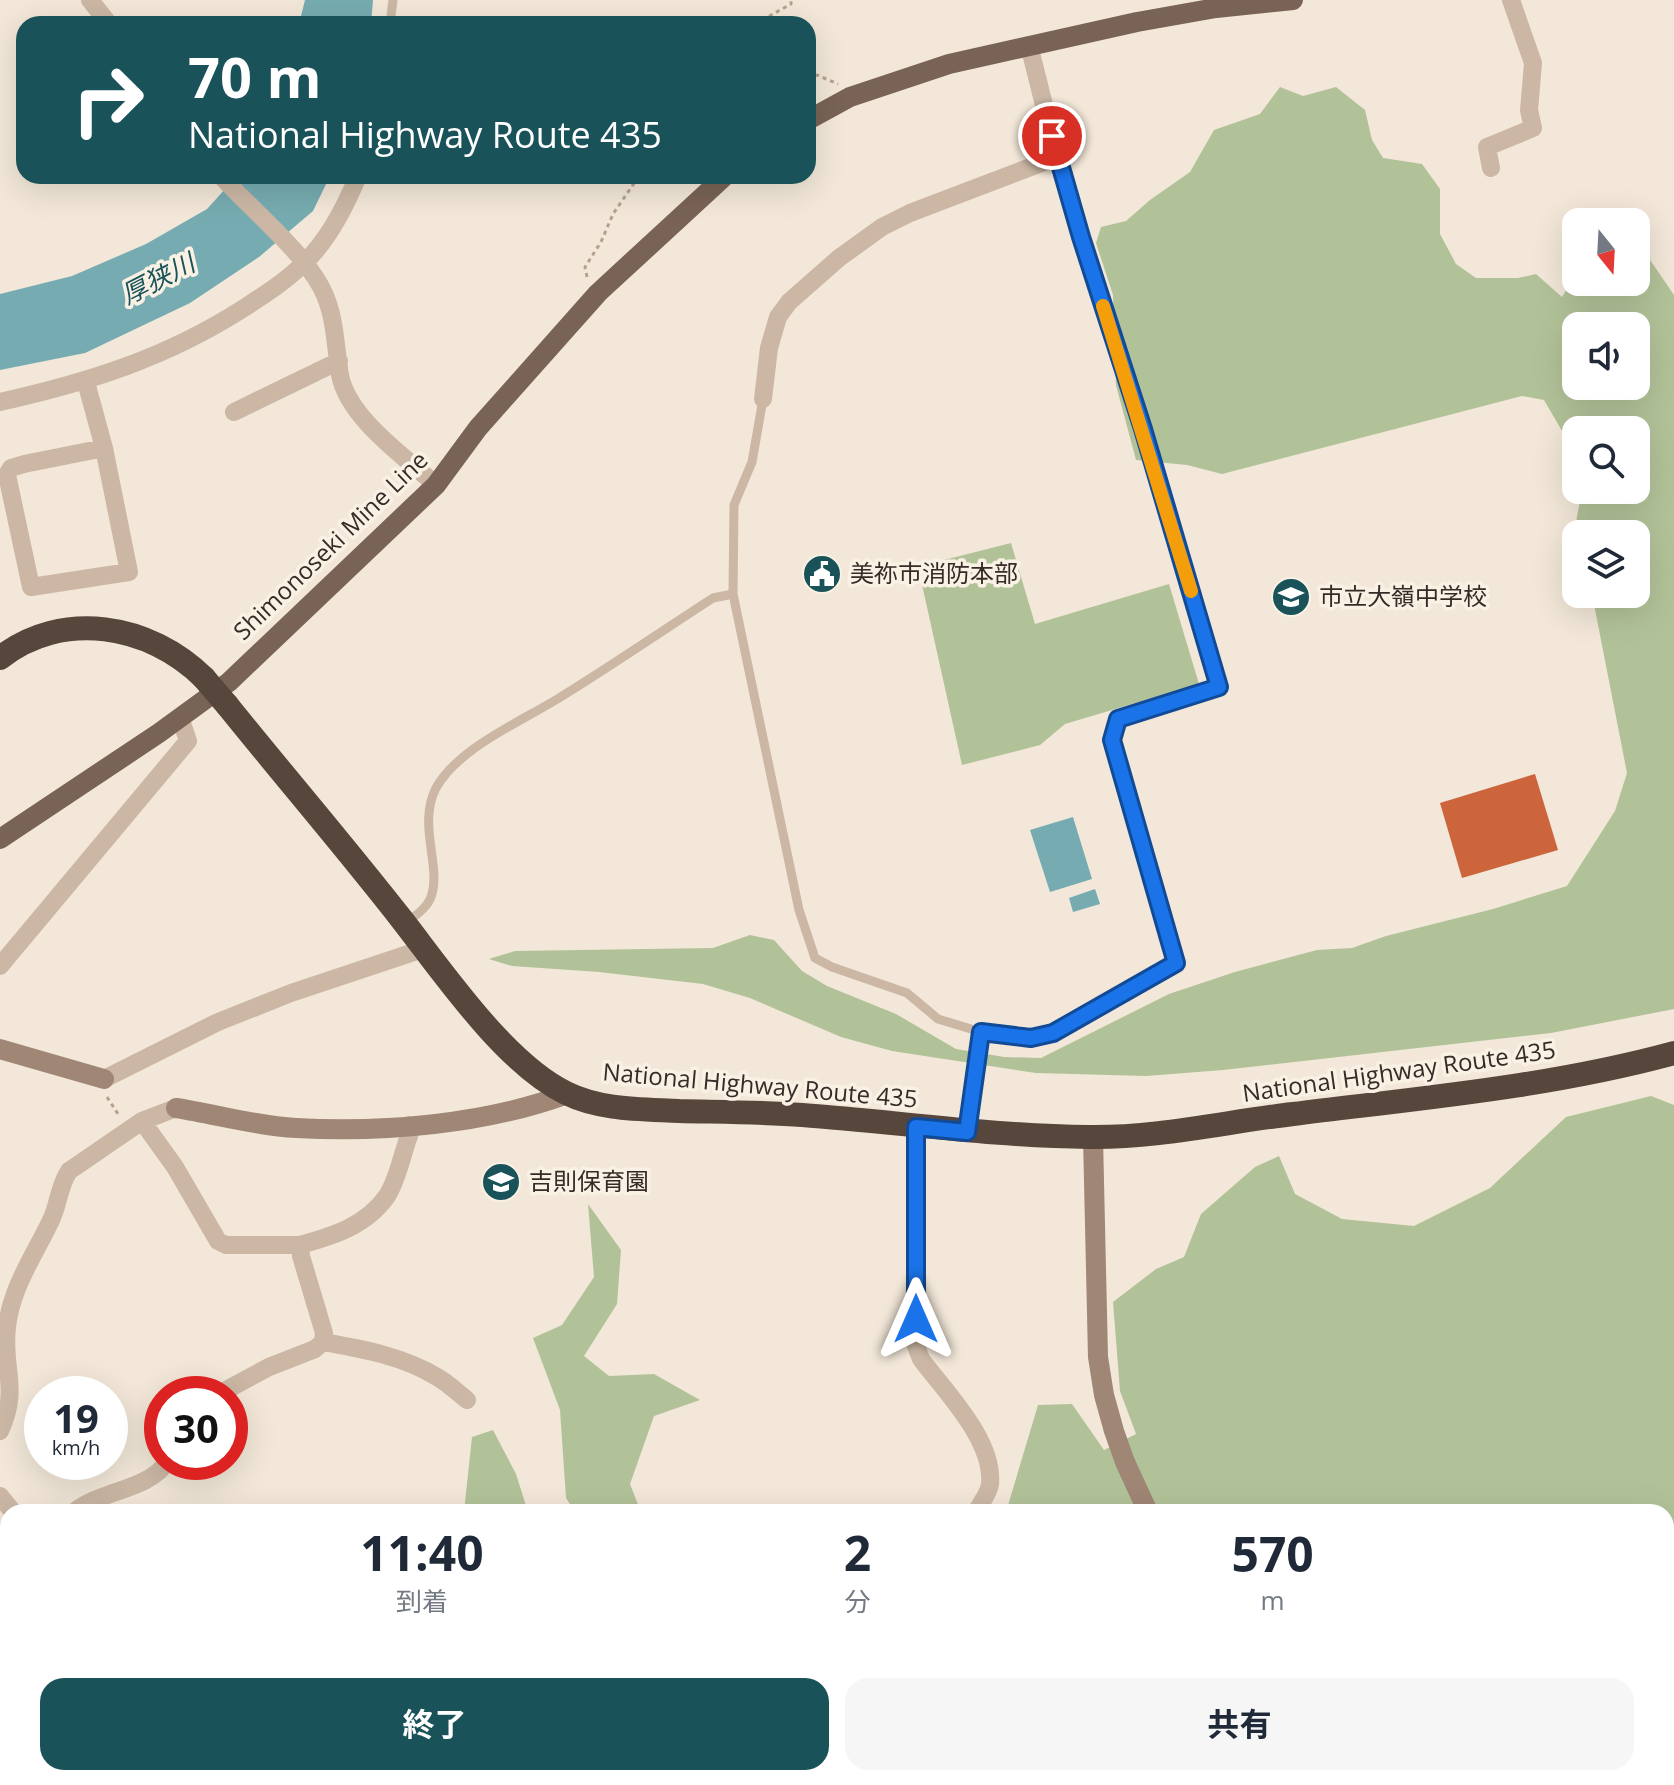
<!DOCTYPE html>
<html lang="ja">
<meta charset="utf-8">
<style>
body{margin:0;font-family:"Open Sans","Noto Sans JP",sans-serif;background:#f6f6f7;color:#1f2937;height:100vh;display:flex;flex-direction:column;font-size:30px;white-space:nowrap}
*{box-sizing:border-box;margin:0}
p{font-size:26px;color:#747a83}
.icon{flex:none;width:44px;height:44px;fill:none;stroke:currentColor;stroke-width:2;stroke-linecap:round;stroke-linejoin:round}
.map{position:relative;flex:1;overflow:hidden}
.sheet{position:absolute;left:0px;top:1504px;width:1674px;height:282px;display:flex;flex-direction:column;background:#fff;border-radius:24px 24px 0 0;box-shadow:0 8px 32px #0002}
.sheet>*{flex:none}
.guide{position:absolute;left:16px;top:16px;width:800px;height:168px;border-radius:24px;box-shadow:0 8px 32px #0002;background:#195359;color:#fff;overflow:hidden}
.needle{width:52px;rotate:162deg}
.controls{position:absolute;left:1562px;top:208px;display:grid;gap:16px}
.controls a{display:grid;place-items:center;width:88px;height:88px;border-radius:16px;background:#fff;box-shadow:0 8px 32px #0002;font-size:40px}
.speed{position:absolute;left:24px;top:1376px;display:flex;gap:16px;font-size:40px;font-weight:700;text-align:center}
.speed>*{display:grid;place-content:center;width:104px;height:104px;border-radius:50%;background:#fff;box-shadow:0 8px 32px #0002;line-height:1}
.speed small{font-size:20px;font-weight:400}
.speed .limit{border:12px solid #d22;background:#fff;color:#111}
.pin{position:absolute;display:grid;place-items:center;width:68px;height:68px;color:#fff;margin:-34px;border:4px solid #fff;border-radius:50%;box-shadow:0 2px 8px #0007}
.me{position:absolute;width:88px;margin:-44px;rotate:0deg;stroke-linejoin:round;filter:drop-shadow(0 0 6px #0008)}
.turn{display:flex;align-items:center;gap:28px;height:168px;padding:0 40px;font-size:36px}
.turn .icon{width:104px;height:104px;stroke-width:2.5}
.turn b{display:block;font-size:56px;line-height:68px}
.eta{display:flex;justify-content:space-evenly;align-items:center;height:136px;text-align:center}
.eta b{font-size:48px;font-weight:700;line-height:56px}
.primary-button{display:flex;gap:16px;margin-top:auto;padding:16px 40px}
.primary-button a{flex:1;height:92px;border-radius:24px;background:#195359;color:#fff;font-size:32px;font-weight:700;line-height:92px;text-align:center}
.primary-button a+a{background:#f6f6f7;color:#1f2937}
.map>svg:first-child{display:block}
.green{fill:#b2c298;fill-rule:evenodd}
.water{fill:#76acb1}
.building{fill:#cc643c}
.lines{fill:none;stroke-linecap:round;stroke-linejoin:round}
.path{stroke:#b7a18e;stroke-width:3;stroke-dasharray:4 4;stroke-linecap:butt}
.lane{stroke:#cbb7a4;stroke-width:9}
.street{stroke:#cbb7a4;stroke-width:18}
.secondary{stroke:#9f8675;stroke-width:20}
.primary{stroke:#796356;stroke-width:20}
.highway{stroke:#57463c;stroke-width:24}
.highway-bridge{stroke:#57463c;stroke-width:24}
.route-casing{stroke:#114b97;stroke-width:20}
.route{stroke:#1a73e8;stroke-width:14}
.slow{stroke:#f59e0b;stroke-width:14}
.labels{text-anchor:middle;stroke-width:7;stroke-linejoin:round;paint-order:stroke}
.street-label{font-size:24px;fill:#362b26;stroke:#faf1e5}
.poi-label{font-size:24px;fill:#362b26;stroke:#faf1e5;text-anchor:start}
.water-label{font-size:26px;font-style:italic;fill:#195359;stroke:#faf1e5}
</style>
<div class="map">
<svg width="1674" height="1785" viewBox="0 0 1674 1785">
<rect width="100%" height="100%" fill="#f2e7d8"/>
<path class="green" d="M1280,87L1303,96L1336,87L1365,110L1372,140L1383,158L1422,164L1440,189V234L1456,264L1476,278H1518L1536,274L1562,297L1576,275V282H1636V249L1642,248L1674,295V1009L1551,1033L1223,1070L1146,1076L1036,1073L892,1051L841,1037L750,998L703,984L599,972L512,966L489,959L515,951L713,948L750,935L774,940L802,971L827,986L896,1014L956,1049L1004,1057L1041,1058L1169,994L1235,972L1317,950L1352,948L1386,936L1493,909L1567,886L1615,811L1627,773L1592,594H1636V534H1578L1576,522L1582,490H1636V430H1576V462L1572,448L1544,400L1522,396L1222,474L1187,465L1136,460L1116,385L1113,295L1096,243L1101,227L1126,221L1150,200L1190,172L1214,130L1260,114ZM1576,326H1636V386H1576Z
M1011,543L1035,624L1169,584L1199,684L1065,724L1040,745L962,765L921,580L944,560Z
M1651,1096L1674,1105V1785H1269L1270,1778H1666V1512H1006L1038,1405L1072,1404L1104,1450L1136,1434L1120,1391L1113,1302L1156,1269L1184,1257L1201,1214L1255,1167L1279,1156L1295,1194L1342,1219L1414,1226L1490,1188L1566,1117Z
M588,1204L621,1250L617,1304L584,1356L609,1376L654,1374L700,1400L654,1416L630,1484L641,1512H575L566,1498L560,1410L533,1338L562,1325L594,1277Z
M493,1430L516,1474L528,1512H464L472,1437Z
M289,1778H981L979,1785H290Z
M1128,1778H1183L1184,1785H1130Z"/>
<path class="water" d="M305,0H373L371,24H299Z
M237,176H330L313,211L259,257L190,303L85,353L0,370V294L72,276L146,244L207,209Z
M1073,817L1092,879L1050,892L1030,830Z
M1095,889L1100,904L1073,912L1069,898Z"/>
<path class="building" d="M1535,774L1558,850L1462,878L1440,803Z"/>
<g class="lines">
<path class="path" d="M755,24L791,4V0
M808,79L817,75L838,84
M587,277L585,267L601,242L613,214L639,176
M107,1097L120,1117"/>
<path class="lane" d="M390,24L393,0
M763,399L752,462L734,505L733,594L799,910L815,958L832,967L907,993L938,1019L981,1032L968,1128
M406,923C415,916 427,908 431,897C442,866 417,825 436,788C458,748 522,721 559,698C611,666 662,631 713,598L733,594
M981,1032L1031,1038L1053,1033L1176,963L1112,740L1118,719L1219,687L1143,429L1057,157"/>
<path class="street" d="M90,0L109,24
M1491,168L1487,147L1533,128L1529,110L1533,63L1511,0
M221,176C250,208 305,253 323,291C336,318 335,347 340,375C348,418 405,457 436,485
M86,382L104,448L129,572L31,587L7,475L11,468L24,464L104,448
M763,399L769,348L778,317L789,302L839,258L882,227L910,213L1057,157L1029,45
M0,402C89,382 166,358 244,308C264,295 286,281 303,264C327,242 346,205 358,176
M234,412L339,361
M0,966L188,741L180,717
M104,1079L218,1022L291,993L423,949
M142,1121L175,1167L218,1241L226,1245H300
M916,1127V1346L921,1359C946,1393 994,1440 990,1484C989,1493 981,1503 976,1512
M323,1342C362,1349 403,1356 437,1377C448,1383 458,1393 467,1400
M219,1394L269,1367L315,1349L323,1342L324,1333L301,1256L300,1245C333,1236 366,1226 387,1196C398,1179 402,1154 409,1136V1125
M0,1431C20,1388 2,1369 7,1327C11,1287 36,1253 52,1218C59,1202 59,1186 69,1171L142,1121L176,1108
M0,1496L13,1512
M74,1512C101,1490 149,1490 167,1462
M0,1584L8,1576
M0,1771L14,1785"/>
<path class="secondary" d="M0,1049L104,1079
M176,1108C215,1114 256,1126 296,1128C383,1133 486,1124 567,1094
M1093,1137L1098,1357L1104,1395L1114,1431L1125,1462L1148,1512
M1237,1778V1785"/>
<path class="primary" d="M808,120L850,97L949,64L1137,22L1216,8L1293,0
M0,839L159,733L229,682L436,485L478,428L598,293L725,176"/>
<path class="highway" d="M0,658C62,609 150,624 204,678
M227,705C285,777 346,848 403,921C445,975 505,1063 566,1093C600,1110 641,1109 679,1111C720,1112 761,1112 802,1115C898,1122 992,1136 1089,1137C1157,1138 1225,1122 1293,1114C1420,1098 1549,1087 1674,1053"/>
<path class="highway-bridge" d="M204,678L227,705"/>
</g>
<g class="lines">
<defs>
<path id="route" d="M916,1319V1127L967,1132L981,1032L1031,1038L1053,1033L1176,963L1112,740L1118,719L1219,687L1143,429L1081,237L1052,136"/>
</defs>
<use href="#route" class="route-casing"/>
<use href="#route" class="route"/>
<path class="slow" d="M1103,306L1191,591"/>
</g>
<defs>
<symbol id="civic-disc" viewBox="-11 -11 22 22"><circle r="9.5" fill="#195359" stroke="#faf1e5"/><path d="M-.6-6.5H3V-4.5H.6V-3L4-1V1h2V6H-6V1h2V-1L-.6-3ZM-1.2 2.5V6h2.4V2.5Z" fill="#fff"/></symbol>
<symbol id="school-disc" viewBox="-11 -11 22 22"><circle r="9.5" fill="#195359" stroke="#faf1e5"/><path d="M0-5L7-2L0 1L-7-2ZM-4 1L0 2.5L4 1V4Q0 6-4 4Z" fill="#fff"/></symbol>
</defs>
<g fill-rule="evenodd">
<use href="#civic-disc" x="800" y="552" width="44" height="44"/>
<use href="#school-disc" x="1269" y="575" width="44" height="44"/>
<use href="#school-disc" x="479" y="1160" width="44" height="44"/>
</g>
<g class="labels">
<g class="street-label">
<text transform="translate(331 546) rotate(-44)" y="8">Shimonoseki Mine Line</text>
<text transform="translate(1399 1072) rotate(-8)" y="8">National Highway Route 435</text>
<text transform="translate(760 1086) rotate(5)" y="8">National Highway Route 435</text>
</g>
<g class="poi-label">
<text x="850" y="582">美祢市消防本部</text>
<text x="1319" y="605">市立大嶺中学校</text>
<text x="529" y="1190">吉則保育園</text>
</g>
<g class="water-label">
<text transform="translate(158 279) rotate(-27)" y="9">厚狭川</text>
</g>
</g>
</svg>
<div class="controls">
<a><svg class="needle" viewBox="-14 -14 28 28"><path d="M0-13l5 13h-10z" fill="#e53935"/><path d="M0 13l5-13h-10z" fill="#747a83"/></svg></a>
<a><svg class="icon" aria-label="sound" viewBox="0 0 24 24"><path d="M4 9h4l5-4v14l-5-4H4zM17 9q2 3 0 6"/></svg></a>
<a><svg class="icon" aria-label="search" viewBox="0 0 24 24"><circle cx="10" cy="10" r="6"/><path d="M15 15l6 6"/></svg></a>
<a><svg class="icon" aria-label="layers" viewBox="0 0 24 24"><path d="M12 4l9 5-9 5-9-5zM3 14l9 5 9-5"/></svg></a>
</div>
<div class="speed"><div>19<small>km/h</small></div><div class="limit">30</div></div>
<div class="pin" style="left:1052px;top:136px;background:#d93025"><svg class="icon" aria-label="arrive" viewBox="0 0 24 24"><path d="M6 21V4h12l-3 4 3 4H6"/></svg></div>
<svg class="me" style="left:916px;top:1319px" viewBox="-20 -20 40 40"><path d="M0-17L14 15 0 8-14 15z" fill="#1a73e8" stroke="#fff" stroke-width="4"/></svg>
<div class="guide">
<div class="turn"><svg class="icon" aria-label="right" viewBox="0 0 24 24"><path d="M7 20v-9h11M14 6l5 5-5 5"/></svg><div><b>70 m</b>National Highway Route 435</div></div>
</div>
<section class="sheet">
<div class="eta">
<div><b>11:40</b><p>到着</p></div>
<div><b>2</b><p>分</p></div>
<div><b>570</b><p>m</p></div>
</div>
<div class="primary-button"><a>終了</a><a>共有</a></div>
</section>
</div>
